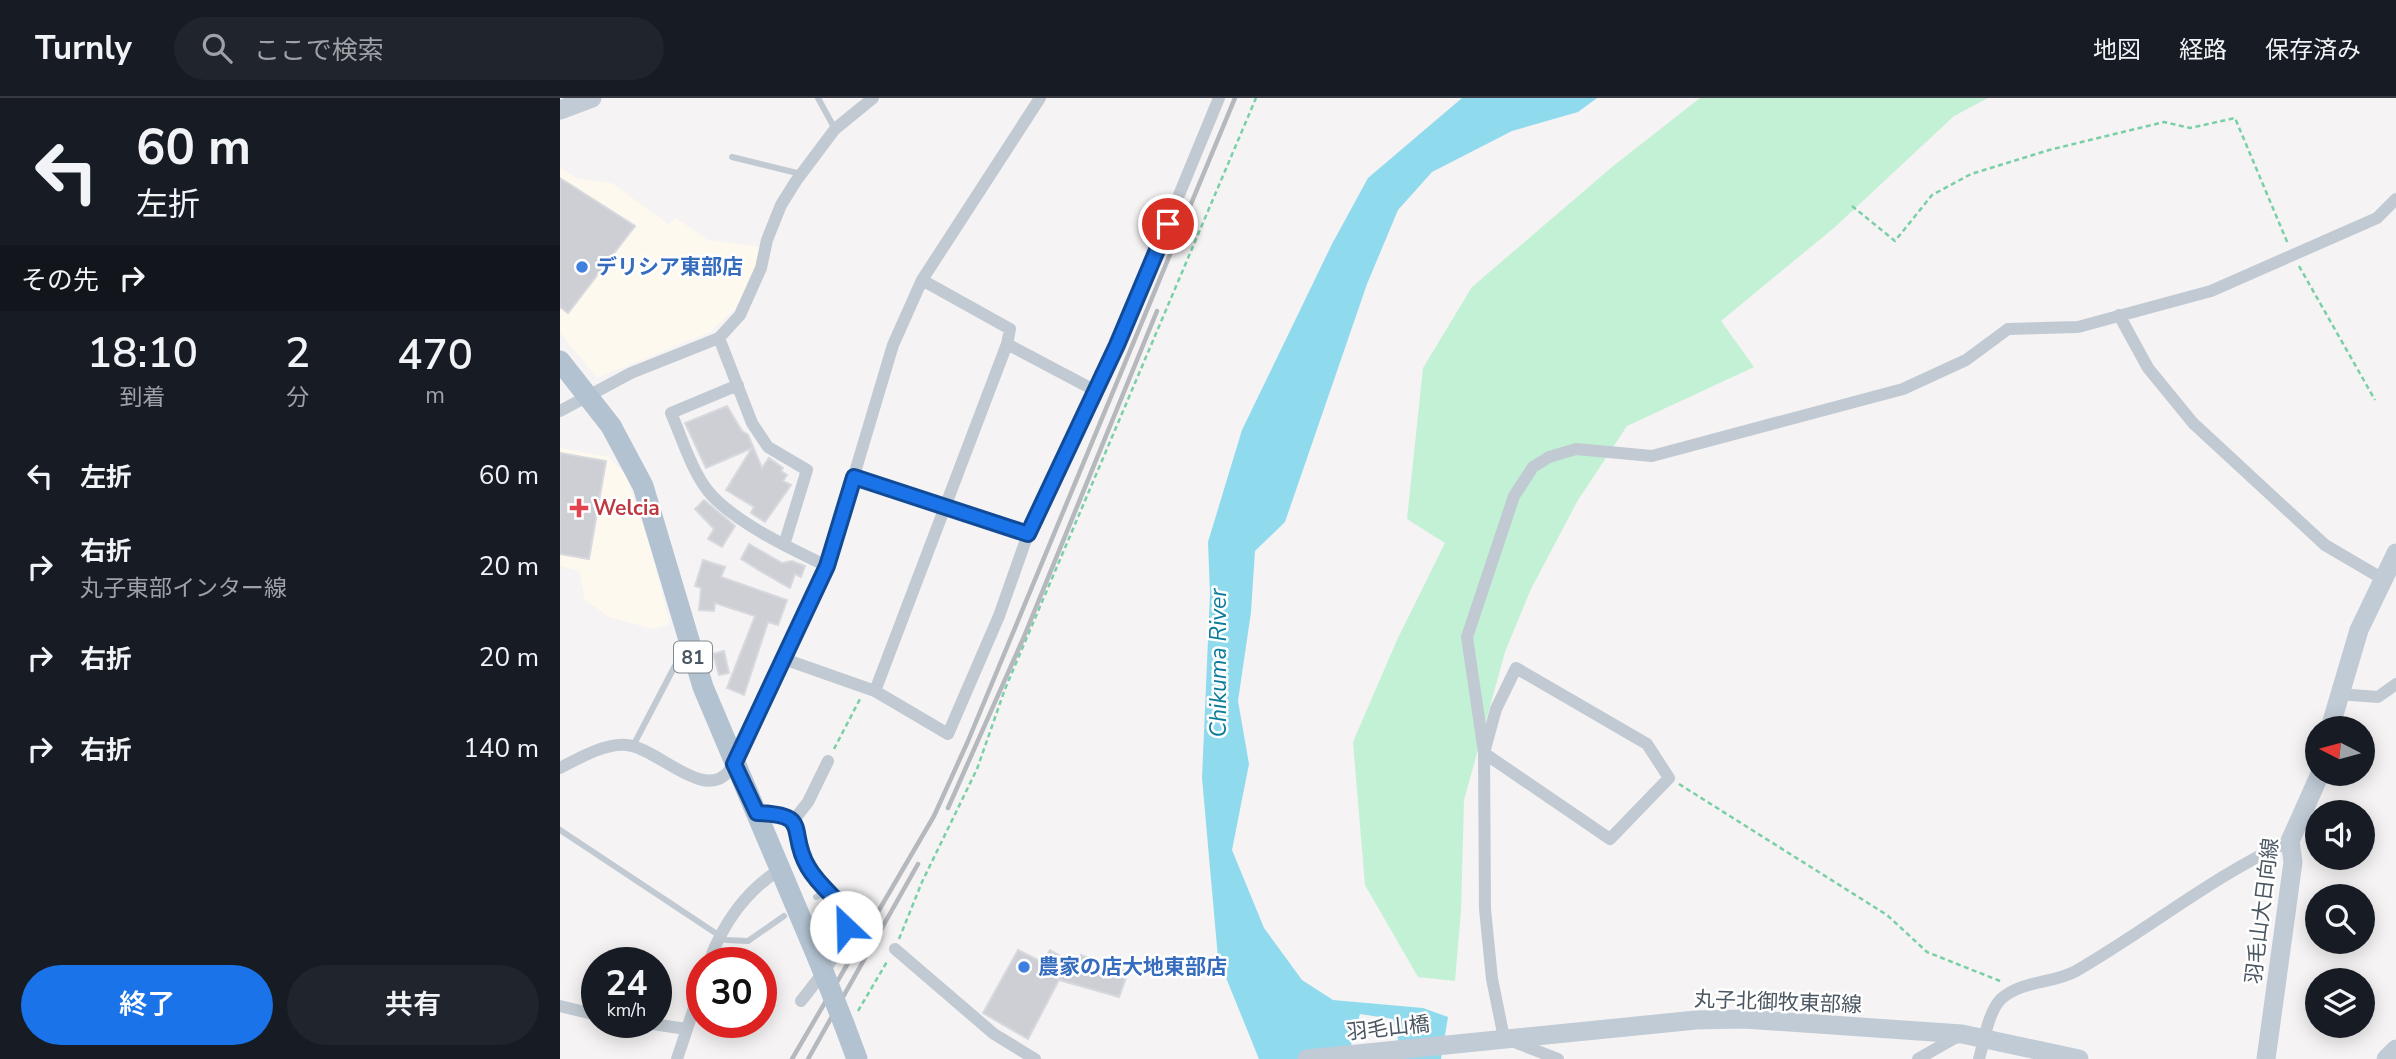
<!DOCTYPE html>
<html lang="ja">
<meta charset="utf-8">
<style>
body{margin:0;font-family:"Nunito Sans","Noto Sans JP",sans-serif;background:#20242c;color:#f1f3f6;height:100vh;display:flex;flex-direction:column;font-size:26px;white-space:nowrap}
*{box-sizing:border-box;margin:0}
p{font-size:23px;color:#9ea1a6}
.icon{flex:none;width:38px;height:38px;fill:none;stroke:currentColor;stroke-width:2;stroke-linecap:round;stroke-linejoin:round}
.map{position:relative;flex:1;overflow:hidden}
.side{display:flex;flex-direction:column;background:#171b24;width:560px}
.side>*{flex:none}
.hud{background:#171b24;color:#f1f3f6;overflow:hidden}
.needle{width:46px;rotate:276deg}
.tools{position:absolute;left:1745px;top:618px;display:grid;gap:14px}
.tools a{display:grid;place-items:center;width:70px;height:70px;border-radius:50%;background:#171b24;box-shadow:0 4px 18px #0003;font-size:35px}
.speed{position:absolute;left:21px;top:849px;display:flex;gap:14px;font-size:35px;font-weight:700;text-align:center}
.speed>*{display:grid;place-content:center;width:91px;height:91px;border-radius:50%;background:#171b24;box-shadow:0 4px 18px #0003;line-height:1}
.speed small{font-size:18px;font-weight:400}
.speed .limit{border:10px solid #d22;background:#fff;color:#111}
.pin{position:absolute;display:grid;place-items:center;width:60px;height:60px;color:#fff;margin:-30px;border:4px solid #fff;border-radius:50%;box-shadow:0 2px 7px #0007}
.me{position:absolute;width:77px;margin:-38px;rotate:336deg;stroke-linejoin:round;filter:drop-shadow(0 0 5px #0008)}
.turn{display:flex;align-items:center;gap:24px;height:147px;padding:0 21px;font-size:32px}
.turn .icon{width:91px;height:91px;stroke-width:2.5}
.turn b{display:block;font-size:49px;line-height:60px}
.then{display:flex;align-items:center;height:66px;padding:0 21px;background:#0003;gap:14px;font-size:26px}
.eta{display:flex;justify-content:space-evenly;align-items:center;height:119px;text-align:center}
.eta b{font-size:42px;font-weight:600;line-height:49px}
.button{display:flex;gap:14px;margin-top:auto;padding:14px 21px}
.button a{flex:1;height:80px;border-radius:42px;background:#1a73e8;color:#fff;font-size:28px;font-weight:600;line-height:80px;text-align:center}
.button a+a{background:#20242c;color:#f1f3f6}
ul{padding:0;list-style:none}
li{display:flex;align-items:center;gap:21px;height:91px;padding:0 21px}
li div{flex:1}
li b{display:block;font-size:26px}
li em{font-style:normal}
header{display:flex;align-items:center;gap:42px;box-sizing:border-box;height:98px;padding:0 35px;background:#171b24;border-bottom:2px solid #363941}
header strong{font-size:33px}
nav{display:flex;gap:38px;margin-inline-start:auto;font-size:24px}
.search{width:490px;height:63px;background:#20242c;display:flex;align-items:center;gap:18px;box-sizing:border-box;padding:0 24px;border-radius:38px;color:#9ea1a6;font-size:26px}
main{display:flex;flex:1;min-height:0}
.map>svg:first-child{display:block}
.commercial{fill:#fdf9ef}
.green{fill:#c3f1d5}
.water{fill:#90daee}
.building{fill:#cdcfd5;stroke:#d7d9de;stroke-width:2}
.lines{fill:none;stroke-linecap:round;stroke-linejoin:round}
.path{stroke:#7ad0a6;stroke-width:2.5;stroke-dasharray:5 3.5;stroke-linecap:butt}
.lane{stroke:#c1cad2;stroke-width:6}
.street{stroke:#c1cad2;stroke-width:12}
.secondary{stroke:#c1cbd6;stroke-width:19}
.primary{stroke:#b3c2d1;stroke-width:21}
.rail{stroke:#b5b8bd;stroke-width:4.5}
.primary-bridge{stroke:#b3c2d1;stroke-width:21}
.route-casing{stroke:#114b97;stroke-width:18}
.route{stroke:#1a73e8;stroke-width:12}
.shop-dot{fill:#3f7fe0;stroke:#fff;stroke-width:2.5}
.health-dot{fill:#e0444e;stroke:#fff;stroke-width:2.5}
.labels{text-anchor:middle;stroke-width:5;stroke-linejoin:round;paint-order:stroke}
.shield{fill:#fff;stroke:#808990;stroke-width:2}
.shield-label{font-size:19px;font-weight:bold;fill:#4a5661}
.shop-label{font-size:21px;font-weight:bold;fill:#366cbe;stroke:#fff;text-anchor:start}
.health-label{font-size:21px;font-weight:bold;fill:#be3a42;stroke:#fff;text-anchor:start}
.street-label{font-size:21px;fill:#4a5661;stroke:#fff}
.water-label{font-size:23px;font-style:italic;fill:#0c7c9b;stroke:#fff}
</style>
<header>
<strong>Turnly</strong>
<div class="search"><svg class="icon" aria-label="search" viewBox="0 0 24 24"><circle cx="10" cy="10" r="6"/><path d="M15 15l6 6"/></svg>ここで検索</div>
<nav><a>地図</a><a>経路</a><a>保存済み</a></nav>
</header>
<main>
<section class="side">
<div class="hud">
<div class="turn"><svg class="icon" aria-label="left" viewBox="0 0 24 24"><path d="M17 20v-9H6M10 6l-5 5 5 5"/></svg><div><b>60 m</b>左折</div></div>
<div class="then">その先<svg class="icon" aria-label="right" viewBox="0 0 24 24"><path d="M7 20v-9h11M14 6l5 5-5 5"/></svg></div>
</div>
<div class="eta">
<div><b>18:10</b><p>到着</p></div>
<div><b>2</b><p>分</p></div>
<div><b>470</b><p>m</p></div>
</div>
<ul>
<li><svg class="icon" aria-label="left" viewBox="0 0 24 24"><path d="M17 20v-9H6M10 6l-5 5 5 5"/></svg><div><b>左折</b></div><em>60 m</em></li>
<li><svg class="icon" aria-label="right" viewBox="0 0 24 24"><path d="M7 20v-9h11M14 6l5 5-5 5"/></svg><div><b>右折</b><p>丸子東部インター線</p></div><em>20 m</em></li>
<li><svg class="icon" aria-label="right" viewBox="0 0 24 24"><path d="M7 20v-9h11M14 6l5 5-5 5"/></svg><div><b>右折</b></div><em>20 m</em></li>
<li><svg class="icon" aria-label="right" viewBox="0 0 24 24"><path d="M7 20v-9h11M14 6l5 5-5 5"/></svg><div><b>右折</b></div><em>140 m</em></li>
</ul>
<div class="button"><a>終了</a><a>共有</a></div>
</section>
<div class="map">
<svg width="1836" height="961" viewBox="0 0 1836 961">
<rect width="100%" height="100%" fill="#f5f3f3"/>
<path class="commercial" d="M0,70L18,81L52,85L108,126L116,120L148,142L200,149L198,167L175,211L150,234L37,280L0,235Z
M0,350L49,359L66,377L89,445L110,526L93,531L49,519L25,502L19,473L0,468Z"/>
<path class="green" d="M1140,0H1428L1394,18L1275,129L1161,223L1194,269L1067,328L1018,402L971,491L945,554L904,702L901,812L895,883L858,879L805,787L793,644L837,542L885,445L847,421L863,270L912,189L1052,69Z"/>
<path class="water" d="M902,0H1037L1018,14L952,33L872,74L838,112L807,186L725,424L695,453L691,514L678,603L689,666L672,752L704,830L742,882L773,902L863,910L888,919L881,961H843L833,921L800,916L787,961H699L658,860L642,680L650,496L648,444L682,332L772,146L808,80Z"/>
<path class="building" d="M0,80L75,128L8,215L0,209Z
M167,308L182,333L188,337L202,370L209,360L223,370L221,373L227,377L223,383L231,387L205,424L191,415L194,409L166,392L192,350L146,370L125,325Z
M0,355L46,363L29,461L0,456Z
M144,402L175,428L162,449L148,441L154,431L135,411Z
M189,446L222,465L232,463L245,468L241,479L235,476L230,490L200,473L181,461Z
M143,462L165,469L161,479L227,502L218,527L208,524L184,597L167,590L195,518L155,505L154,513L139,512L141,490L135,488Z
M164,553L169,575L159,577L153,556Z
M458,852L482,864L490,852L518,868L521,857L568,874L559,899L499,882L468,941L423,915Z"/>
<g class="lines">
<path class="path" d="M1292,108L1335,143L1372,97L1411,76L1489,52L1604,24L1630,30L1675,20L1728,146
M1739,168L1815,302
M274,651L300,601
M1119,686L1327,817L1367,854L1440,883
M339,841L362,784L417,671L445,591L696,0
M298,913L328,862"/>
<path class="lane" d="M258,0L275,31
M172,59L241,76
M73,648L119,560
M0,732L166,842L188,843L224,818
M256,799L266,794"/>
<path class="street" d="M1559,217L1588,270L1633,325L1765,447L1823,481
M159,240L192,325L208,349L247,372L224,447
M447,246L534,292
M178,287L111,315C122,340 131,371 148,393C172,423 233,452 267,468
M0,313L71,275L159,240L180,217L201,170L207,142L221,107L236,83L275,31L313,0
M294,379L468,436
M224,561L315,593L388,636L439,518L468,436L557,247L659,0
M956,570L1087,646L1109,680L1050,741L924,655L936,611Z
M315,593L447,246L450,231L362,182
M1778,596L1818,599L1836,586
M0,670C17,661 47,644 67,647C99,651 144,704 169,673L267,468L333,247L362,182L480,0
M197,715C207,715 220,713 228,719C242,729 239,754 247,768C258,787 287,804 286,824C285,851 257,882 241,903
M233,723L248,704L268,663
M335,851L434,936L475,961
M149,864C162,827 186,792 221,771
M0,908L37,917
M80,924L126,931
M117,961L142,886
M998,961L944,940L932,881L925,811L924,655L907,539L954,398L973,369L989,359L1016,351L1092,358L1343,291L1406,262L1448,231L1518,229L1651,193L1817,120L1836,101
M1358,961L1400,937
M1419,961C1424,944 1428,914 1441,901C1462,882 1493,886 1516,873C1589,831 1654,777 1730,743"/>
<path class="secondary" d="M0,12L32,0
M1770,630L1799,532L1836,455
M747,961L1136,922L1184,921L1402,936L1519,961
M1706,961L1733,764L1730,743L1760,676
M1826,961L1836,951"/>
<path class="primary" d="M0,263L51,328L83,388L143,589L259,863
M284,926L297,961"/>
<path class="rail" d="M388,710L463,541L597,213
M232,961L374,718L408,643L675,0
M248,961L358,766"/>
<path class="primary-bridge" d="M259,863L284,926"/>
</g>
<g class="lines">
<defs>
<path id="route" d="M286,829L284,810C271,796 257,785 248,769C227,734 253,716 197,715L174,666L267,468L294,379L468,436L557,247L608,126"/>
</defs>
<use href="#route" class="route-casing"/>
<use href="#route" class="route"/>
</g>
<g class="shop-dot">
<circle cx="22" cy="169" r="7"/>
<circle cx="464" cy="869" r="7"/>
</g>
<path class="health-dot" d="M15.5 399.5h7v7h7v7h-7v7h-7v-7h-7v-7h7z"/>
<g class="labels">
<rect class="shield" x="114" y="543.5" width="38" height="31" rx="5"/>
<g class="shield-label">
<text x="133" y="566">81</text>
</g>
<g class="shop-label">
<text x="36" y="176">デリシア東部店</text>
<text x="478" y="876">農家の店大地東部店</text>
</g>
<g class="health-label">
<text x="33" y="417">Welcia</text>
</g>
<g class="street-label">
<text transform="translate(1702 813) rotate(-83)" y="7">羽毛山大日向線</text>
<text transform="translate(1218 904) rotate(2)" y="7">丸子北御牧東部線</text>
<text transform="translate(828 930) rotate(-6)" y="7">羽毛山橋</text>
</g>
<g class="water-label">
<text transform="translate(658 565) rotate(-90)" y="8">Chikuma River</text>
</g>
</g>
</svg>
<div class="tools">
<a><svg class="needle" viewBox="-14 -14 28 28"><path d="M0-13l5 13h-10z" fill="#e53935"/><path d="M0 13l5-13h-10z" fill="#9ea1a6"/></svg></a>
<a><svg class="icon" aria-label="sound" viewBox="0 0 24 24"><path d="M4 9h4l5-4v14l-5-4H4zM17 9q2 3 0 6"/></svg></a>
<a><svg class="icon" aria-label="search" viewBox="0 0 24 24"><circle cx="10" cy="10" r="6"/><path d="M15 15l6 6"/></svg></a>
<a><svg class="icon" aria-label="layers" viewBox="0 0 24 24"><path d="M12 4l9 5-9 5-9-5zM3 14l9 5 9-5"/></svg></a>
</div>
<div class="speed"><div>24<small>km/h</small></div><div class="limit">30</div></div>
<div class="pin" style="left:608px;top:126px;background:#d93025"><svg class="icon" aria-label="arrive" viewBox="0 0 24 24"><path d="M6 21V4h12l-3 4 3 4H6"/></svg></div>
<svg class="me" style="left:286px;top:829px" viewBox="-20 -20 40 40"><circle r="19" fill="#fff"/><path d="M0-13L10 11 0 6-10 11z" fill="#1a73e8"/></svg>
</div>
</main>
